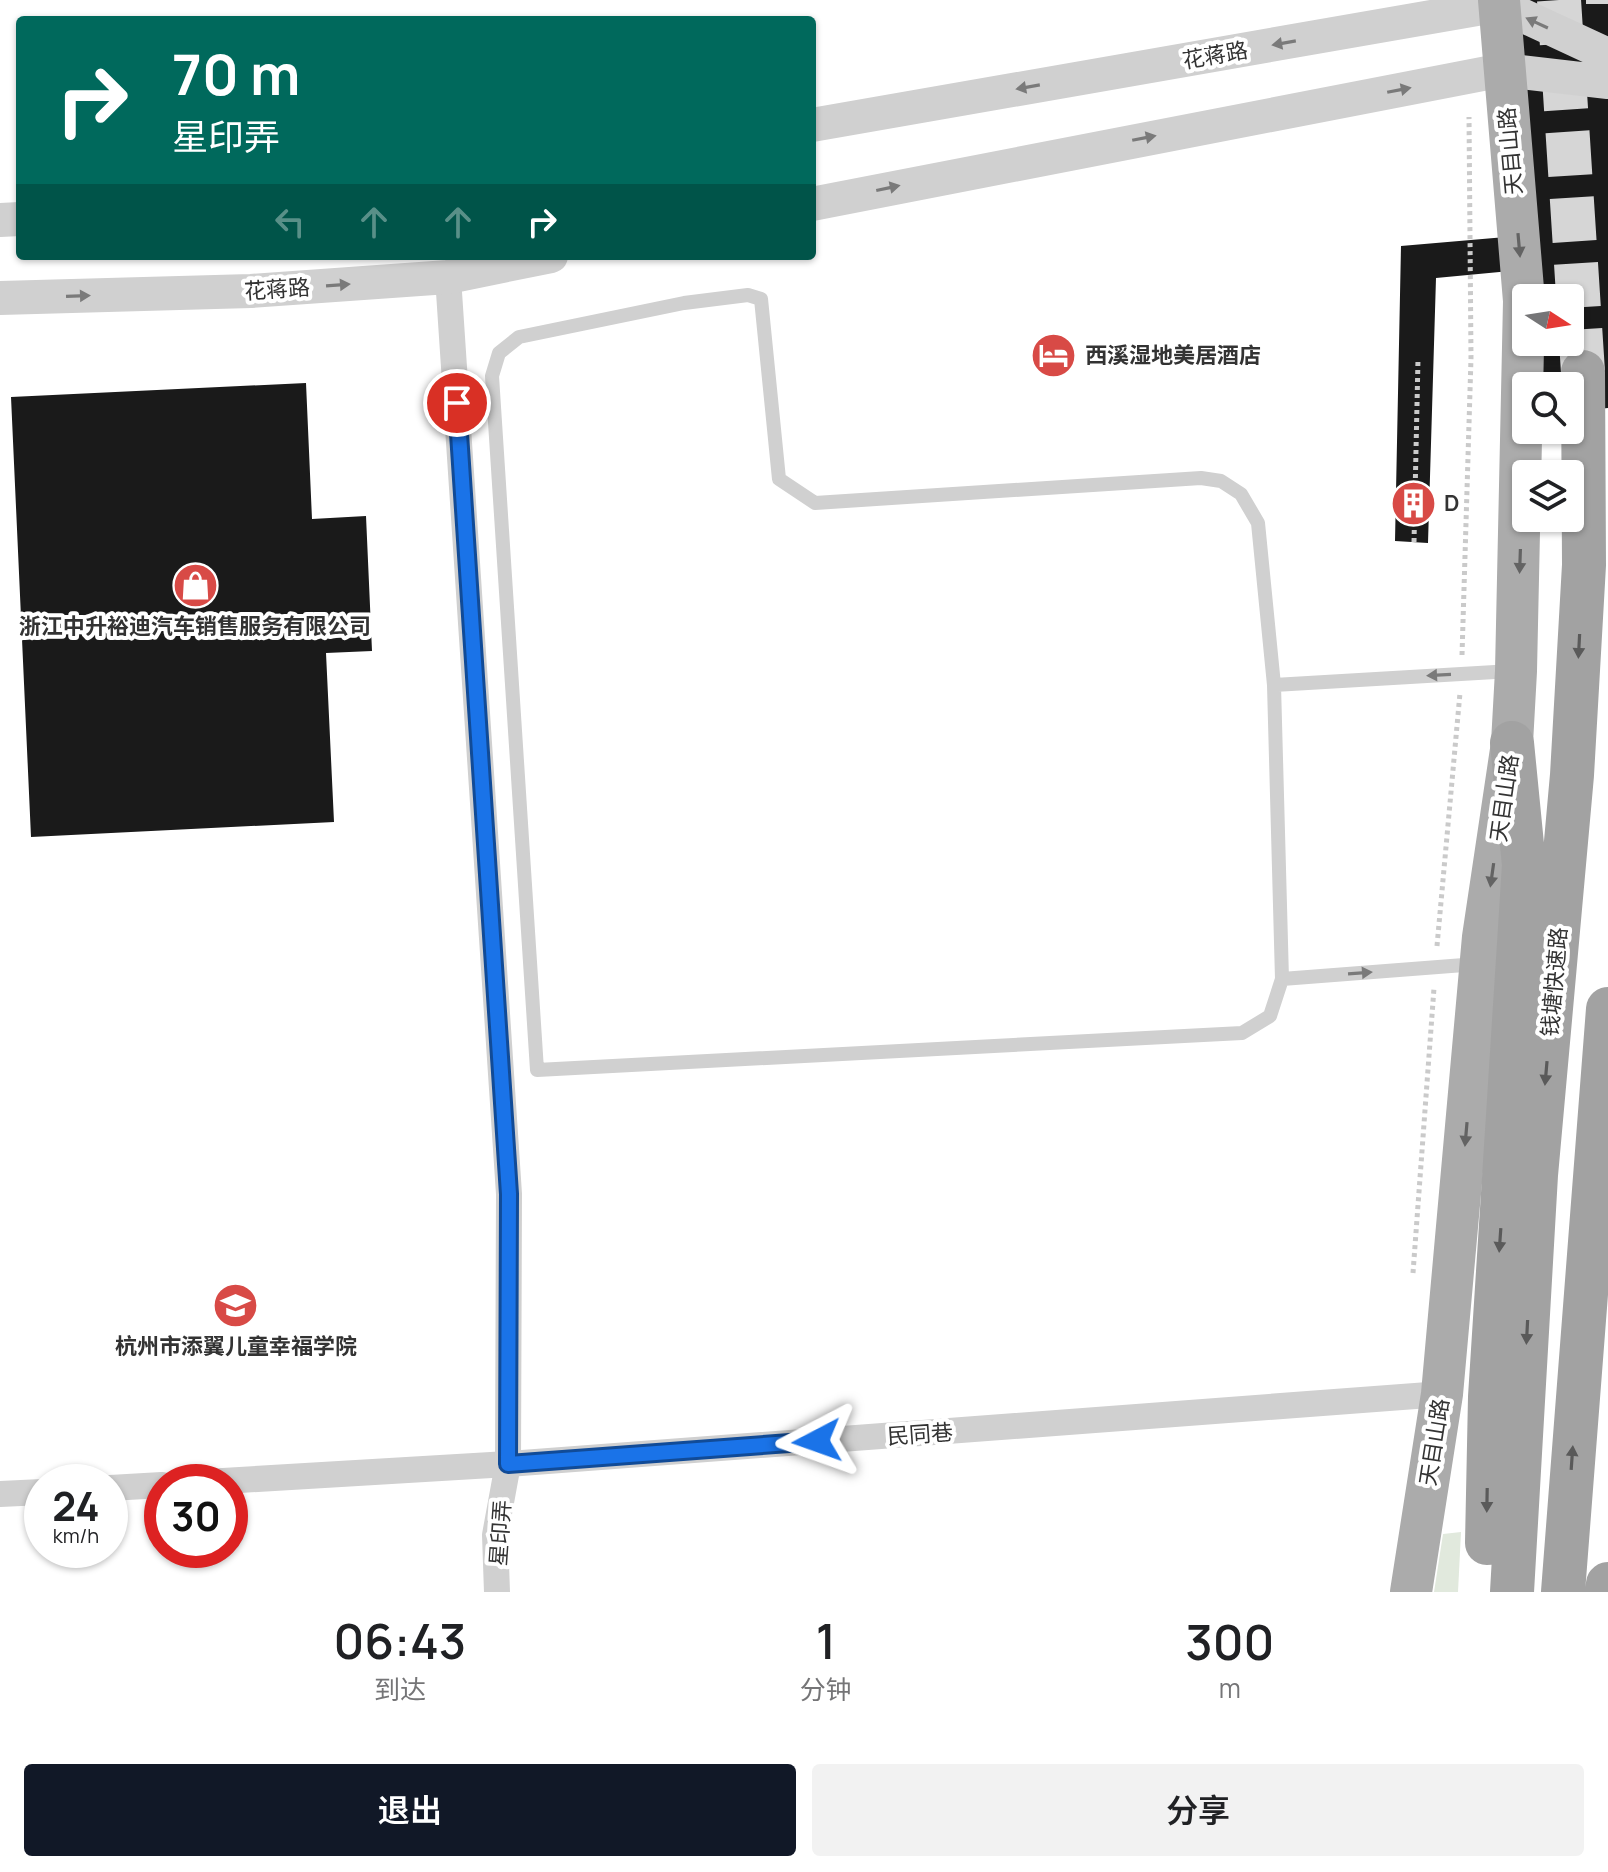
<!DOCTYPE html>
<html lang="zh">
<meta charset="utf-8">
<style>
body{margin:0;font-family:Manrope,"Noto Sans SC",sans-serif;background:#f2f2f2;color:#202124;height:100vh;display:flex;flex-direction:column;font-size:30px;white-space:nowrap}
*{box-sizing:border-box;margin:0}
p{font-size:26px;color:#757577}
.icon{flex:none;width:44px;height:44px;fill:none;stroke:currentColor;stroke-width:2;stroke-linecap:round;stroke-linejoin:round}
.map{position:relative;height:1592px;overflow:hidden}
.sheet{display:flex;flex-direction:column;background:#fff;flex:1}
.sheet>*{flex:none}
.guide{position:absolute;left:16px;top:16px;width:800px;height:244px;border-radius:8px;box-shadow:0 2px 6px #0004;background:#00695c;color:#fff;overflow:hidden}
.needle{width:52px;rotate:102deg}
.controls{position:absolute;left:1512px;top:284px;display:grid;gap:16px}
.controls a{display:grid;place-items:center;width:72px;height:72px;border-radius:8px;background:#fff;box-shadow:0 2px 6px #0004;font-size:40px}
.speed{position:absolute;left:24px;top:1464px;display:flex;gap:16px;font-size:40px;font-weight:700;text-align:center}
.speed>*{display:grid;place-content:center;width:104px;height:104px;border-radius:50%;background:#fff;box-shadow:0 2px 6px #0004;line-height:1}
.speed small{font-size:20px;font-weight:400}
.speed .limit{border:12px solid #d22;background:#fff;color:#111}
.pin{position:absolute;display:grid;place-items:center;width:68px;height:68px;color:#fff;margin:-34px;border:4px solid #fff;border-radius:50%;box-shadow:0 2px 8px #0007}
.me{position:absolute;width:88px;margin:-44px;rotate:266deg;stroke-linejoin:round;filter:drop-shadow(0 0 6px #0008)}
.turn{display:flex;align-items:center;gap:28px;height:168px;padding:0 24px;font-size:36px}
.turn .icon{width:104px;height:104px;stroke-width:2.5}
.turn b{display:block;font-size:56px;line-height:68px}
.lanes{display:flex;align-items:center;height:76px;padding:0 24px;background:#0003;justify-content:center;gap:40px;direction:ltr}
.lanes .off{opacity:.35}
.eta{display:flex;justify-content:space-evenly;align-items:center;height:136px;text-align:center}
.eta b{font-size:48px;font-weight:600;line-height:56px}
.cta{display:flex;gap:16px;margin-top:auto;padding:16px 24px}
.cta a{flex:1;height:92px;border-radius:8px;background:#111827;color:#fff;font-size:32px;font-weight:600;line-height:92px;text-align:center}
.cta a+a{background:#f2f2f2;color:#202124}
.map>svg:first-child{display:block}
.green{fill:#e1e9dd}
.building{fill:#1a1a1a}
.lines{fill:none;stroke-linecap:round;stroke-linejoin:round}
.trunk-tunnel{stroke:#d6d6d6;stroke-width:44;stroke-dasharray:44 22;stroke-linecap:butt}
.path{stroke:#cacaca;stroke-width:5;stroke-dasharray:4 4;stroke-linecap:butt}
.service{stroke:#d0d0d0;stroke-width:14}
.minor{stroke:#d0d0d0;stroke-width:26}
.tertiary{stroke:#d0d0d0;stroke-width:34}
.primary{stroke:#ababab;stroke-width:42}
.trunk{stroke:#a2a2a2;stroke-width:44}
.oneway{fill:#7a7a7a}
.oneway2{fill:#636363}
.oneway3{fill:#5a5a5a}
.route-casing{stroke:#114b97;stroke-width:20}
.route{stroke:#1a73e8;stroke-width:14}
.labels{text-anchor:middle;stroke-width:8;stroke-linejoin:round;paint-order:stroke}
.street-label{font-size:22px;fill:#333;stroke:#fff}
.poi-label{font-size:22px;font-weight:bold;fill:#333;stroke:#fff;text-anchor:start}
</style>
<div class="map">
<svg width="1608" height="1592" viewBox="0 0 1608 1592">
<rect width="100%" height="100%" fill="#fff"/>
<path class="green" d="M1461,1532L1458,1592H1434L1443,1534Z"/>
<path class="building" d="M1516,0H1608V408L1570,412V386H1540L1537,342H1570V298H1534L1532,269L1436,278L1428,543L1395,541L1401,246L1530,235Z
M306,383L312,519L366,516L372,651L326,653L334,822L31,837L11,397Z"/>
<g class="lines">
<path class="trunk-tunnel" d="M1559,0L1583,372
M1608,0V4"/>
<path class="path" d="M1414,542L1418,359
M1462,655L1471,358L1469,117
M1437,946L1460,693
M1413,1273L1434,988"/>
<path class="service" d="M748,295L761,299L779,479L815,503L1201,478L1221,481L1241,494L1258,523L1274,685L1282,979L1270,1016L1242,1033L537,1070L492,376L499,353L519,337L684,303Z
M1274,685L1512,671
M1282,979L1477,964"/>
<path class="minor" d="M448,277L509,1194L508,1464L495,1535L497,1592
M206,1482L508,1464L1442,1394
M110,1488L162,1485
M0,1494L42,1492"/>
<path class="tertiary" d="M812,125L1500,5L1608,55
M812,204L1503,70L1608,82
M0,220L20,219
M0,298L251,291L448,277L551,256"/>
<path class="primary" d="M1411,1592L1442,1394L1483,937L1512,743L1516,671L1524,301L1499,0"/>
<path class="trunk" d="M1487,1543L1490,1397L1524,865L1512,743
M1512,1592L1536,1175L1572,775L1584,565L1583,372
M1563,1592L1608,1009
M1607,1592L1608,1584"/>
</g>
<defs><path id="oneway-solid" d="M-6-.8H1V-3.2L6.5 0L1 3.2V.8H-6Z" transform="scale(2)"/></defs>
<g class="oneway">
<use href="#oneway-solid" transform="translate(1537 23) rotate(-155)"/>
<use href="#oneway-solid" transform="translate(1284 43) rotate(170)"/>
<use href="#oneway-solid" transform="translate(1028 87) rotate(170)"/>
<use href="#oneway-solid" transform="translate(1399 90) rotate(-11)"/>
<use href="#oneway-solid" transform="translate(1144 138) rotate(-11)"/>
<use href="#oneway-solid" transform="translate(888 188) rotate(-12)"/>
<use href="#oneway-solid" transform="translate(338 285) rotate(-4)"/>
<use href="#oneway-solid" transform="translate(78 296) rotate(-2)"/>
<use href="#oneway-solid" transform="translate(1439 675) rotate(177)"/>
<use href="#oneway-solid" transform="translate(1360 973) rotate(-4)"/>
</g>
<g class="oneway2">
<use href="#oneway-solid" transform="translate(1519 245) rotate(85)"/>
<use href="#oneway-solid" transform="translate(1520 561) rotate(92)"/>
<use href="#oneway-solid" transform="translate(1492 875) rotate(98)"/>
<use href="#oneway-solid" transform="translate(1466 1134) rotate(95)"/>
</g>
<g class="oneway3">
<use href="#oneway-solid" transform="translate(1579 646) rotate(93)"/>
<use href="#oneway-solid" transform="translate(1546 1073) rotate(95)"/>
<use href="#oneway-solid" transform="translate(1500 1240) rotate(94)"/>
<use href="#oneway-solid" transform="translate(1527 1332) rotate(93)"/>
<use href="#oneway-solid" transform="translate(1572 1458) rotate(-86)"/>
<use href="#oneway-solid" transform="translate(1487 1500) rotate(91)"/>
</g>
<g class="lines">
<defs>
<path id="route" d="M457,403L509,1194L508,1464L817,1441"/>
</defs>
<use href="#route" class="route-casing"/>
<use href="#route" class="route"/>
</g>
<defs>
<symbol id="hotel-disc" viewBox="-11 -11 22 22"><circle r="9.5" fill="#d84a46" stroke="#fff"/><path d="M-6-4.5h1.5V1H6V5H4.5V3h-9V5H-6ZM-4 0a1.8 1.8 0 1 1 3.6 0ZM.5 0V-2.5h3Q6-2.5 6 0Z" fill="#fff"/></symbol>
<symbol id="building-disc" viewBox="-11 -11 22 22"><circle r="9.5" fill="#d84a46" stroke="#fff"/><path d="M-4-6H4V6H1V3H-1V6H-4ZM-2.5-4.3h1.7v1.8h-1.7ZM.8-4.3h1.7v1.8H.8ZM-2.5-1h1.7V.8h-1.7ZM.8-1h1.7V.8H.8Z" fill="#fff"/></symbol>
<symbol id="shop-disc" viewBox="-11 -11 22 22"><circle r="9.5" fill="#d84a46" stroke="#fff"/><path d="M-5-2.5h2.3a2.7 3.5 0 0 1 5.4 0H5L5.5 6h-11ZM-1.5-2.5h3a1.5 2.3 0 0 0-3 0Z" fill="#fff"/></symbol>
<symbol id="school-disc" viewBox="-11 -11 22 22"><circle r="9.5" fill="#d84a46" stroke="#fff"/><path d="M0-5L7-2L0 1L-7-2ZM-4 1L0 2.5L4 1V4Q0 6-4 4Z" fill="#fff"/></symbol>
</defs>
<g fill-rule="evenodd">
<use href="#hotel-disc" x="1028" y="330" width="51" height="51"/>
<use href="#building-disc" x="1388" y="478" width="51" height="51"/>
<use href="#shop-disc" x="170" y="560" width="51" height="51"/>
<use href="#school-disc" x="210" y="1280" width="51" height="51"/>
</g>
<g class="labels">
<g class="street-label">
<text transform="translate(1215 55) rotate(-10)" y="8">花蒋路</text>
<text transform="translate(1510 151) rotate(-95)" y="8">天目山路</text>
<text transform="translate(277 289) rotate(-4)" y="8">花蒋路</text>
<text transform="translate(1504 798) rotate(-82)" y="8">天目山路</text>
<text transform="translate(1554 982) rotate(-85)" y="8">钱塘快速路</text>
<text transform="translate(920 1434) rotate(-4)" y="8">民同巷</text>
<text transform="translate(1434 1442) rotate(-81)" y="8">天目山路</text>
<text transform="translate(500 1533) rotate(-86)" y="8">星印弄</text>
</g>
<g class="poi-label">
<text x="1085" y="363">西溪湿地美居酒店</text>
<text x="1444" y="511">D</text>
<text x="195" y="634" text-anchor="middle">浙江中升裕迪汽车销售服务有限公司</text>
<text x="236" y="1354" text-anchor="middle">杭州市添翼儿童幸福学院</text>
</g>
</g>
</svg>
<div class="controls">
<a><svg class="needle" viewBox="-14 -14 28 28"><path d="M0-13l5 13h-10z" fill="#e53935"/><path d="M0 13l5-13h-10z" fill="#757577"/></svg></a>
<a><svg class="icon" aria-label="search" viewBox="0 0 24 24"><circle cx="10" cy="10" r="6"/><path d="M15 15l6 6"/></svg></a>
<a><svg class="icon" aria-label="layers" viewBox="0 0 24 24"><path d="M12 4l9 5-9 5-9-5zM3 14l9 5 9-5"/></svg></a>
</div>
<div class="speed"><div>24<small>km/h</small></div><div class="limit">30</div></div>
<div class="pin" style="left:457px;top:403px;background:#d93025"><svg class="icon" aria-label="arrive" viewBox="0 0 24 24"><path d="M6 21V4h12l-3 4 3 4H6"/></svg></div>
<svg class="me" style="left:817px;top:1441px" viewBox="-20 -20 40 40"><path d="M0-17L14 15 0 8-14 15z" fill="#1a73e8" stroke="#fff" stroke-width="4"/></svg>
<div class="guide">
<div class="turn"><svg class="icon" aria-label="right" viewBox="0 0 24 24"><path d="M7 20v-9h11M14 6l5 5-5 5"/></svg><div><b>70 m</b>星印弄</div></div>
<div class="lanes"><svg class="icon off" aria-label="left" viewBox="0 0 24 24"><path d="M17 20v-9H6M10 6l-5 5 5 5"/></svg><svg class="icon off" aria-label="ahead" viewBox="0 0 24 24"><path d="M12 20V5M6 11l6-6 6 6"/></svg><svg class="icon off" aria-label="ahead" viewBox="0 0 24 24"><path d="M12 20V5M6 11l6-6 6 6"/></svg><svg class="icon" aria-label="right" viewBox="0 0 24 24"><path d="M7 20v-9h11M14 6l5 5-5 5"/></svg></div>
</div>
</div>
<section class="sheet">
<div class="eta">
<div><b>06:43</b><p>到达</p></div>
<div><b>1</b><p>分钟</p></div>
<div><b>300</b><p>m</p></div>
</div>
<div class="cta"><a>退出</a><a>分享</a></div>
</section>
